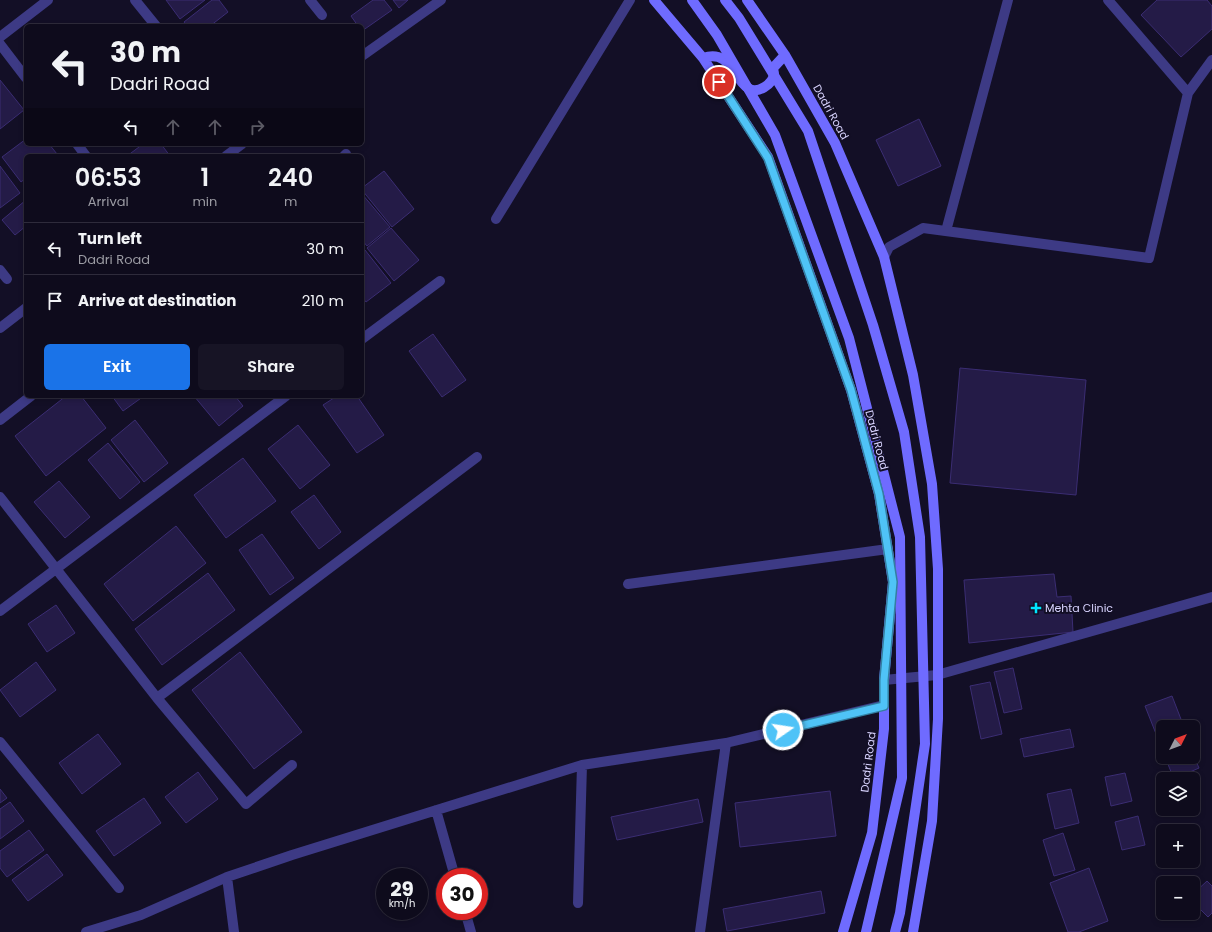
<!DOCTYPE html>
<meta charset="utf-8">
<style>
body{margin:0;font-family:Poppins,sans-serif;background:#171425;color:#f1f3f6;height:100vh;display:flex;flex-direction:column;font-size:15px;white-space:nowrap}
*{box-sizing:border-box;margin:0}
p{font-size:13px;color:#9b9ba3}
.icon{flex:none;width:22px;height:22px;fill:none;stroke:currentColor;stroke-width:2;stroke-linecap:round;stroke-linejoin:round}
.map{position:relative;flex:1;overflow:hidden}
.sheet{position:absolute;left:24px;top:154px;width:340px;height:244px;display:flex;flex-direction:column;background:#0e0b1c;border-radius:6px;box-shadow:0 2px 6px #0003,0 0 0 1px #2e2b3b}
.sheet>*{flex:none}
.guide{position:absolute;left:24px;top:24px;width:340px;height:122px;border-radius:6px;box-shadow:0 2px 6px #0003,0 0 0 1px #2e2b3b;background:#0e0b1c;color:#f1f3f6;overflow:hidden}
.needle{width:26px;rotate:48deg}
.controls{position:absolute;left:1156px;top:720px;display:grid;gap:8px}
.controls a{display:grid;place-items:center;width:44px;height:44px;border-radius:6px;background:#0e0b1c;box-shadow:0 2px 6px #0003,0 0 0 1px #2e2b3b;font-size:20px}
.speed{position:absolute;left:376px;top:868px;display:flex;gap:8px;font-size:20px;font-weight:700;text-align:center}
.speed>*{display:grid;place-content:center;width:52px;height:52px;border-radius:50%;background:#0e0b1c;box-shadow:0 2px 6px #0003,0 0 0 1px #2e2b3b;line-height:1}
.speed small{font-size:10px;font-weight:400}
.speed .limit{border:6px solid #d22;background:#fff;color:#111}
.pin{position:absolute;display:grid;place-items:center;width:34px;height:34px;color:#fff;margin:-17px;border:2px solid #fff;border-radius:50%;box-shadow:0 1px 4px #0007}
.me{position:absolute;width:44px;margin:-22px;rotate:77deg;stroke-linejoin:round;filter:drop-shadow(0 0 3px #0008)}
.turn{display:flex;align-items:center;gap:14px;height:84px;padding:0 20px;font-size:18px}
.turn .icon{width:52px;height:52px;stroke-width:2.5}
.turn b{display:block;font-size:28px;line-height:34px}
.lanes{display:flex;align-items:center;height:38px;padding:0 20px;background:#0003;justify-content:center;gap:20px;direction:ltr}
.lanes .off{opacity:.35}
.eta{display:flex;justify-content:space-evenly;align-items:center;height:68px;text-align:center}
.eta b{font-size:24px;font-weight:600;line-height:28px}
.action{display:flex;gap:8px;margin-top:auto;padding:8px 20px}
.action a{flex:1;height:46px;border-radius:6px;background:#1a73e8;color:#fff;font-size:16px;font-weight:600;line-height:46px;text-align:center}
.action a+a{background:#171425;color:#f1f3f6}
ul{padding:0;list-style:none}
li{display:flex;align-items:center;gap:12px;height:52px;padding:0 20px;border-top:1px solid #2e2b3b}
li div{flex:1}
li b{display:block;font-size:15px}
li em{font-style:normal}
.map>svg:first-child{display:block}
.building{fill:#241b47;stroke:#3b2d73}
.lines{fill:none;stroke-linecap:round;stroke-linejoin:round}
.lane{stroke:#3d3a85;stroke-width:10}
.street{stroke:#3d3a85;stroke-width:10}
.secondary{stroke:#6f6bff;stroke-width:10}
.secondary-bridge{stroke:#6f6bff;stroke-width:10}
.route-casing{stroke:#337fa1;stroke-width:10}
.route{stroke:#4fc3f7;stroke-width:7}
.poi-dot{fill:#00e5ff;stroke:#130f26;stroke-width:1.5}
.labels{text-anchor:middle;stroke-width:4;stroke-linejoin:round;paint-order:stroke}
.street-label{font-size:11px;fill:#d9d4ff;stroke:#130f26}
.poi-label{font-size:11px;fill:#d9d4ff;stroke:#130f26;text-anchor:start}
</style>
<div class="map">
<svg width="1212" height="932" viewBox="0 0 1212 932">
<rect width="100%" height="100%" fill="#130f26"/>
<path class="building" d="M166,0H205L180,19Z
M212,0H219L228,12L210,26H187L184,22Z
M373,0H384L392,10L362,31V26H358L351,16Z
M393,0H408L399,8Z
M1157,0H1207L1212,6V29L1181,57L1141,15Z
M0,80L24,110L0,129Z
M919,119L941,166L898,186L876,140Z
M26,139V144H49L57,154L54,156H26V178L21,182L2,157Z
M143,144H161L170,156H127Z
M0,166L20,193L0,208Z
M384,171L414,209L392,227L362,190V188Z
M362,194L390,227L367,246L362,240Z
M26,200V226L15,235L2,220Z
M391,228L419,260L394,281L367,248Z
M365,250L391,283L366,302L362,297V252Z
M433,334L466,380L442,397L409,351Z
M960,368L1086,380L1076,495L950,483Z
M66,396H81L106,428L46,476L15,436Z
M112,396H144L123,411Z
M194,396H235L243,406L219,426Z
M337,396H357L384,435L357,453L323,405Z
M135,420L168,463L144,482L111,440Z
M298,425L330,465L300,489L268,449Z
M108,443L140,482L120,499L88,460Z
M243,458L276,501L226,538L194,495Z
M59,481L90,517L65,538L34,502Z
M314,495L341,532L319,549L291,512Z
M176,526L206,563L133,621L104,584Z
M262,534L294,578L270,595L239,550Z
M208,573L235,610L162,665L135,629Z
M1054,574L1057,597L1071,596L1073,632L969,643L964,580Z
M56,605L75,633L47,652L28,624Z
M240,652L302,732L254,769L192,690Z
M36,662L56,690L20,717L0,690Z
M1013,668L1022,709L1004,713L994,672Z
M990,682L1002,734L981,739L970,686Z
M1172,696L1184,727H1163V743L1160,744L1145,706Z
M1070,729L1074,747L1024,757L1020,739Z
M98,734L121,764L82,794L59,763Z
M1193,754L1199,768L1174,779L1165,757H1193Z
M198,772L218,799L186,823L165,797Z
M1125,773L1132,801L1111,806L1105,777Z
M0,789L7,798L0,803Z
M1071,789L1079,823L1055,829L1047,794Z
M830,791L836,836L740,847L735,803Z
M144,798L161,823L114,856L96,831Z
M698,799L703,822L617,840L611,817Z
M10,802L24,821L0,839V809Z
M1138,816L1145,845L1122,850L1115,822Z
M29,830L44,850L7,877L0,868V851Z
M1063,833L1075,870L1054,876L1043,840Z
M47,854L63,875L28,901L12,880Z
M1089,868L1108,921L1079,932H1068L1050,883Z
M1207,881L1212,886V913L1208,917L1193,902V894Z
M821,891L825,913L727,931L723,909Z"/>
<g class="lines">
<path class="lane" d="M0,44L26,78
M77,144L86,156
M628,584L888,549"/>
<path class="street" d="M135,0L156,26
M310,0L322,15
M0,37L48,0
M362,56L441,0
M1188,93L1212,60
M226,156L242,144
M344,156L346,154
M496,219L630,0
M946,231L1008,0
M884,257L889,247L923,228L1149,258L1188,93L1108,0
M0,270L7,279
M0,328L26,308
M362,339L440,281
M0,420L31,396
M0,497L157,698L246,804L292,765
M0,611L286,396
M884,680L937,675L1212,597
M157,698L477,457
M0,742L119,888
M436,810L455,877
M227,877L234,932
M578,903L582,765
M465,911L471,932
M86,932L141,915L227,877L292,855L582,765L726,743L884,705
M700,932L726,743"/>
<path class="secondary" d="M654,0L703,58L768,157L851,390L879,494L893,582L884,680V729L872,833L843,932
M747,0L785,55L835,143L884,257L913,375L932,484L938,569V719L932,821L913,932
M703,58C730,49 732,77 748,88C757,95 773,84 774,74C774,72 773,70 773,68L785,55"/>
<path class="secondary-bridge" d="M692,0L717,35L775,135L849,338L900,537L902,778L866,932
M725,0L739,18L808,131L873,325L904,432L920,537L925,744L900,913L895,932"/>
</g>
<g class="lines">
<defs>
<path id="route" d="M719,82L768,158L851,390L879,494L893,582L884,680V706L783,730"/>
</defs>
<use href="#route" class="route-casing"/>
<use href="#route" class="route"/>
</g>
<path class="poi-dot" d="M1034 602h4v4h4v4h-4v4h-4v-4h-4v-4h4z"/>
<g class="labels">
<g class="street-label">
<text transform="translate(831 112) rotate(61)" y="4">Dadri Road</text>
<text transform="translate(877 440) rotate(75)" y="4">Dadri Road</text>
<text transform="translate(868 762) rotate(-83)" y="4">Dadri Road</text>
</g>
<g class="poi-label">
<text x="1045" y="612">Mehta Clinic</text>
</g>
</g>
</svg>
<div class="controls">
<a><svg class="needle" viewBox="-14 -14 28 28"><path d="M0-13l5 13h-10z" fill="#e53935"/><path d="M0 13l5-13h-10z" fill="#9b9ba3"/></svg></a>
<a><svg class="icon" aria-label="layers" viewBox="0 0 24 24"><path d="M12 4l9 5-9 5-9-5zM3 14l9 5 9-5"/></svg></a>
<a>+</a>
<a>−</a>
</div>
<div class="speed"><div>29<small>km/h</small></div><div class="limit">30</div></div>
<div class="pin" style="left:719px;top:82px;background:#d93025"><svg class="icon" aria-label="arrive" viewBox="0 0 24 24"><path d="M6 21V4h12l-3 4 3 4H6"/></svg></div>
<svg class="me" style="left:783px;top:730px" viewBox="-20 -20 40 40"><circle r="17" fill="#4fc3f7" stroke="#fff" stroke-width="3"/><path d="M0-11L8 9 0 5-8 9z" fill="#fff"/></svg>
<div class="guide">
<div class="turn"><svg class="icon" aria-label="left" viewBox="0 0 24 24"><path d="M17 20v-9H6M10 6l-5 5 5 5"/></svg><div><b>30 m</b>Dadri Road</div></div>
<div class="lanes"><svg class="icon" aria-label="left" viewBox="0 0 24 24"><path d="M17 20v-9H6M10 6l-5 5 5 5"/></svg><svg class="icon off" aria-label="ahead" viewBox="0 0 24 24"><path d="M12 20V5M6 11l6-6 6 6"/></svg><svg class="icon off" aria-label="ahead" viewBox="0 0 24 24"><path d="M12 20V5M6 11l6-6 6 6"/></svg><svg class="icon off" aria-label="right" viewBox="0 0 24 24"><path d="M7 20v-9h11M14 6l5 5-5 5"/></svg></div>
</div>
<section class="sheet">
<div class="eta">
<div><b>06:53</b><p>Arrival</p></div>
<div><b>1</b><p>min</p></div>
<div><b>240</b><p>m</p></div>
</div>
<ul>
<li><svg class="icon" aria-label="left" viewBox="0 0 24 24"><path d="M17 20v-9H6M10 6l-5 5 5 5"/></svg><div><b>Turn left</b><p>Dadri Road</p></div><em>30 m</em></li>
<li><svg class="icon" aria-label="arrive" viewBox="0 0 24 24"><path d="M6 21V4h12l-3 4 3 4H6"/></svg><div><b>Arrive at destination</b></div><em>210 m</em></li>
</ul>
<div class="action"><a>Exit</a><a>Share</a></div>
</section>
</div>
